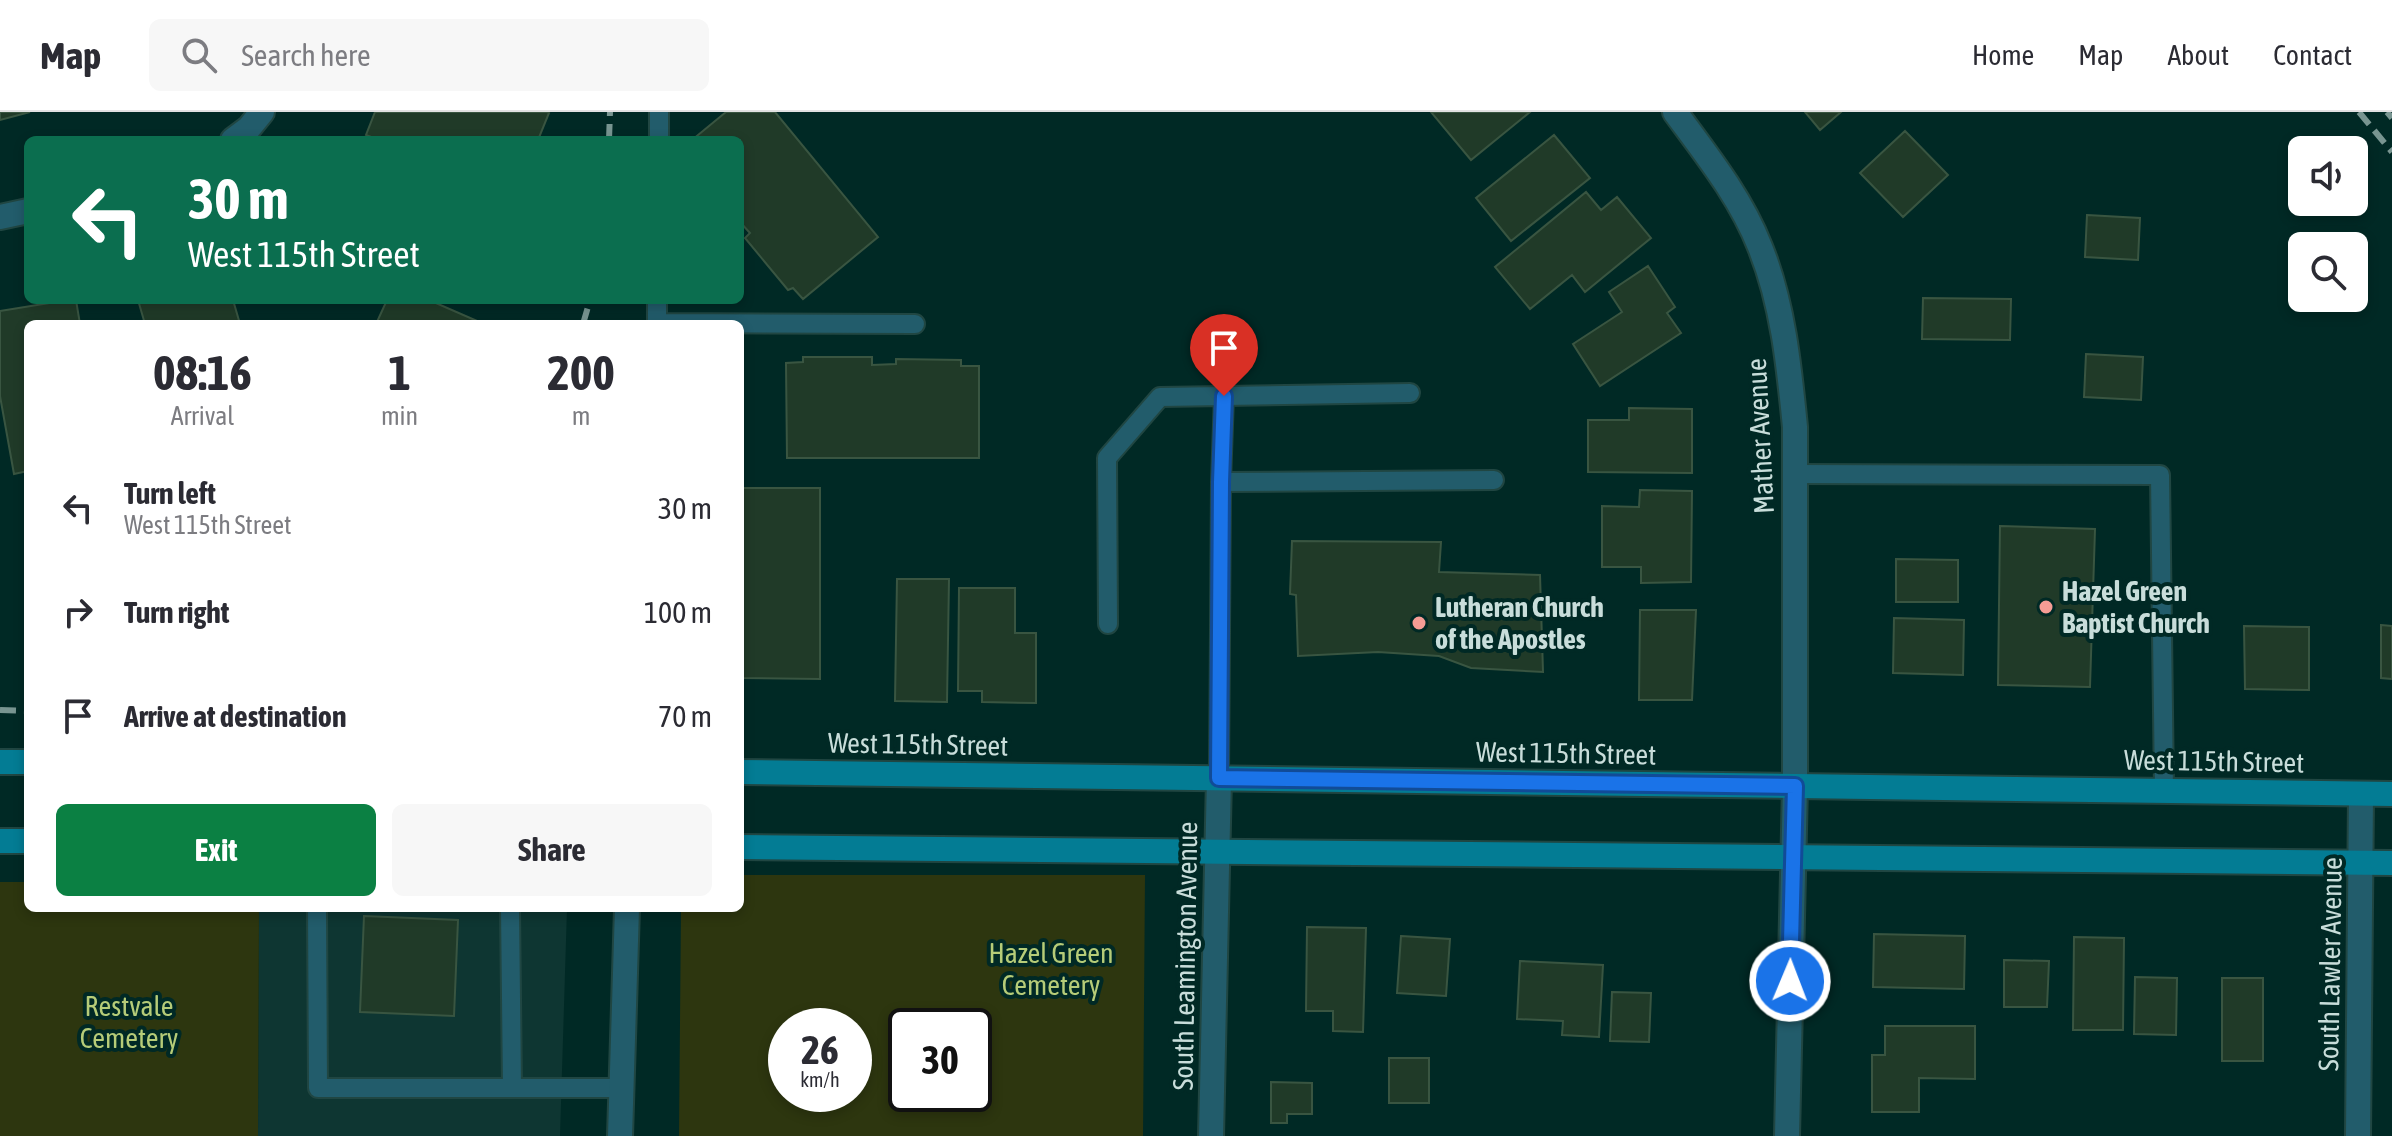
<!DOCTYPE html>
<style>
body{margin:0;font-family:"Asap Condensed",sans-serif;background:#f7f7f7;color:#2b2b33;height:100vh;display:flex;flex-direction:column;font-size:30px;white-space:nowrap}
*{box-sizing:border-box;margin:0}
p{font-size:26px;color:#7c7c81}
.icon{flex:none;width:44px;height:44px;fill:none;stroke:currentColor;stroke-width:2;stroke-linecap:round;stroke-linejoin:round}
.map{position:relative;flex:1;overflow:hidden}
.panel{position:absolute;left:24px;top:208px;width:720px;height:592px;display:flex;flex-direction:column;background:#fff;border-radius:12px;box-shadow:0 4px 12px #0003}
.panel>*{flex:none}
.guide{position:absolute;left:24px;top:24px;width:720px;height:168px;border-radius:12px;box-shadow:0 4px 12px #0003;background:#0b6e4f;color:#fff;overflow:hidden}
.fabs{position:absolute;left:2288px;top:24px;display:grid;gap:16px}
.fabs a{display:grid;place-items:center;width:80px;height:80px;border-radius:12px;background:#fff;box-shadow:0 4px 12px #0003;font-size:40px}
.speed{position:absolute;left:768px;top:896px;display:flex;gap:16px;font-size:40px;font-weight:700;text-align:center}
.speed>*{display:grid;place-content:center;width:104px;height:104px;border-radius:50%;background:#fff;box-shadow:0 4px 12px #0003;line-height:1}
.speed small{font-size:20px;font-weight:400}
.speed .limit{border:4px solid #111;border-radius:12px;background:#fff;color:#111}
.pin{position:absolute;display:grid;place-items:center;width:68px;height:68px;color:#fff;margin:-82px -34px;border-radius:50% 50% 50% 0;rotate:-45deg;box-shadow:0 0 8px #0007}
.pin .icon{rotate:45deg}
.me{position:absolute;width:88px;margin:-44px;rotate:1deg;stroke-linejoin:round;filter:drop-shadow(0 0 6px #0008)}
.turn{display:flex;align-items:center;gap:28px;height:168px;padding:0 32px;font-size:36px}
.turn .icon{width:104px;height:104px;stroke-width:2.5}
.turn b{display:block;font-size:56px;line-height:68px}
.eta{display:flex;justify-content:space-evenly;align-items:center;height:136px;text-align:center}
.eta b{font-size:48px;font-weight:700;line-height:56px}
.cta{display:flex;gap:16px;margin-top:auto;padding:16px 32px}
.cta a{flex:1;height:92px;border-radius:12px;background:#0b8043;color:#fff;font-size:32px;font-weight:700;line-height:92px;text-align:center}
.cta a+a{background:#f7f7f7;color:#2b2b33}
ul{padding:0;list-style:none}
li{display:flex;align-items:center;gap:24px;height:104px;padding:0 32px}
li div{flex:1}
li b{display:block;font-size:30px}
li em{font-style:normal}
header{display:flex;align-items:center;gap:48px;box-sizing:border-box;height:112px;padding:0 40px;background:#fff;border-bottom:2px solid #e1e1e2}
header strong{font-size:38px}
nav{display:flex;gap:44px;margin-inline-start:auto;font-size:28px}
.search{width:560px;height:72px;background:#f7f7f7;display:flex;align-items:center;gap:20px;box-sizing:border-box;padding:0 28px;border-radius:12px;color:#7c7c81;font-size:30px}
.map>svg:first-child{display:block}
.built{fill:#0e3632}
.green{fill:#2d360f;fill-rule:evenodd}
.building{fill:#203a28;stroke:#395541;stroke-width:2}
.lines{fill:none;stroke-linecap:round;stroke-linejoin:round}
.lane-casing{stroke:#204642;stroke-width:22}
.street-casing{stroke:#204642;stroke-width:28}
.secondary-casing{stroke:#204642;stroke-width:28}
.lane{stroke:#225c6b;stroke-width:18}
.street{stroke:#225c6b;stroke-width:24}
.secondary{stroke:#037c94;stroke-width:24}
.rail{stroke:#789591;stroke-width:6;stroke-dasharray:16 8;stroke-linecap:butt}
.route-casing{stroke:#114b97;stroke-width:20}
.route{stroke:#1a73e8;stroke-width:14}
.poi-dot{fill:#f59c95;stroke:#002925;stroke-width:3}
.labels{text-anchor:middle;stroke-width:8;stroke-linejoin:round;paint-order:stroke}
.street-label{font-size:28px;fill:#c8ddda;stroke:#002925}
.poi-label{font-size:28px;font-weight:bold;fill:#c8ddda;stroke:#002925;text-anchor:start}
.park-label{font-size:28px;fill:#b6cc78;stroke:#002925}
</style>
<header>
<strong>Map</strong>
<div class="search"><svg class="icon" aria-label="search" viewBox="0 0 24 24"><circle cx="10" cy="10" r="6"/><path d="M15 15l6 6"/></svg>Search here</div>
<nav><a>Home</a><a>Map</a><a>About</a><a>Contact</a></nav>
</header>
<div class="map">
<svg width="2392" height="1024" viewBox="0 0 2392 1024">
<rect width="100%" height="100%" fill="#002925"/>
<path class="built" d="M259,796H567L560,1024H258Z"/>
<path class="green" d="M740,763H1145L1143,1024H679L681,796H740ZM786,914H854V982H786ZM906,914H974V982H906Z
M0,770H28V796H259L258,1024H0Z"/>
<path class="building" d="M0,0H30L0,8Z
M375,0H547L549,1L538,28H379L366,23Z
M726,0H775L878,125L803,187L793,176L788,178L745,126L750,121L740,110V28H692Z
M1431,0H1530L1471,48Z
M1805,0H1841L1820,18Z
M1905,19L1948,63L1903,105L1860,61Z
M1554,23L1590,66L1511,129L1476,86Z
M1586,80L1601,98L1617,85L1651,126L1585,180L1572,163L1530,197L1495,155Z
M2087,103L2140,106L2138,148L2085,145Z
M1648,154L1675,195L1667,201L1681,221L1600,274L1573,232L1622,200L1609,180Z
M1923,186L2011,187L2010,228L1922,227Z
M68,188H76L80,212H28V359L14,362L0,284V199Z
M138,188H233L240,212H145Z
M387,188H429L484,212H376Z
M2086,242L2143,245L2141,288L2084,285Z
M803,245H872V253L896,252V247L961,248V254H979V346H787L786,251L803,250Z
M1629,296L1692,297V361L1588,360V308H1629Z
M740,376H820V567L740,566Z
M1640,378L1692,379L1691,470L1641,471V455H1602V394L1639,395Z
M2000,414L2095,417L2090,575L1998,573Z
M1292,429L1441,430L1439,460L1540,463L1543,560L1471,556L1439,544L1378,540L1298,544L1296,483L1290,482Z
M1896,447L1958,448V490H1896Z
M897,467H949L947,590L895,589Z
M959,476H1015V521H1036V591L982,590V579H958Z
M1640,498H1696L1692,588H1639Z
M1894,506L1964,508L1963,563L1893,561Z
M2381,513L2392,514V567L2381,566Z
M2244,514L2309,515V578L2245,577Z
M364,804L458,808L454,904L360,900Z
M1307,815L1366,816L1363,920L1333,919V899H1306Z
M1874,822L1965,824L1964,877L1873,875Z
M1401,824L1450,827L1446,884L1397,881Z
M2074,825L2124,826L2123,918H2073Z
M2004,848L2049,849L2047,895H2004Z
M1520,849L1603,853L1599,925L1562,923L1563,909L1517,907Z
M2135,865L2177,866L2176,923L2134,922Z
M2222,866H2263V949H2222Z
M1612,880L1651,881L1649,930L1610,929Z
M1885,914H1975V967L1919,966V1000H1872V943H1885Z
M1389,946H1429V991H1389Z
M1271,970L1312,971V1002H1287V1011H1271Z"/>
<g class="lines">
<defs>
<path id="lane" d="M659,28V0
M657,211L915,212
M657,212V188
M1795,362L2160,363L2164,678
M1221,370L1494,368
M1108,512L1107,346L1160,285L1410,281
M1219,666L1221,370L1224,284
M317,796L318,976H620
M510,796L512,975"/>
<path id="street" d="M1675,0C1706,42 1741,86 1760,135C1783,192 1789,254 1795,315V674L1787,1024
M233,28L249,16L262,0
M0,105L28,99
M620,1024L627,796
M1211,1024L1219,666
M2358,1024L2361,682"/>
<path id="secondary" d="M0,650H28
M740,660L2392,682
M0,729H28
M740,735L2392,751"/>
</defs>
<use href="#lane" class="lane-casing"/>
<use href="#street" class="street-casing"/>
<use href="#secondary" class="secondary-casing"/>
<use href="#lane" class="lane"/>
<use href="#street" class="street"/>
<use href="#secondary" class="secondary"/>
<path class="rail" d="M2359,0L2392,40
M2387,0L2392,6
M609,28L610,0
M583,212L590,188
M0,598L28,599"/>
</g>
<g class="lines">
<defs>
<path id="route" d="M1224,284L1221,370L1219,666L1795,674L1790,869"/>
</defs>
<use href="#route" class="route-casing"/>
<use href="#route" class="route"/>
</g>
<g class="poi-dot">
<circle cx="2046" cy="495" r="8"/>
<circle cx="1419" cy="511" r="8"/>
</g>
<g class="labels">
<g class="street-label">
<text transform="translate(1760 324) rotate(-93)" y="10">Mather Avenue</text>
<text transform="translate(918 632) rotate(1)" y="10">West 115th Street</text>
<text transform="translate(1566 641) rotate(1)" y="10">West 115th Street</text>
<text transform="translate(2214 649) rotate(1)" y="10">West 115th Street</text>
<text transform="translate(1185 844) rotate(-89)" y="10">South Leamington Avenue</text>
<text transform="translate(2330 852) rotate(-89)" y="10">South Lawler Avenue</text>
</g>
<g class="poi-label">
<text x="2062" y="489">Hazel Green<tspan x="2062" dy="32">Baptist Church</tspan></text>
<text x="1435" y="505">Lutheran Church<tspan x="1435" dy="32">of the Apostles</tspan></text>
</g>
<g class="park-label">
<text x="1051" y="851">Hazel Green<tspan x="1051" dy="32">Cemetery</tspan></text>
<text x="129" y="904">Restvale<tspan x="129" dy="32">Cemetery</tspan></text>
</g>
</g>
</svg>
<div class="fabs">
<a><svg class="icon" aria-label="sound" viewBox="0 0 24 24"><path d="M4 9h4l5-4v14l-5-4H4zM17 9q2 3 0 6"/></svg></a>
<a><svg class="icon" aria-label="search" viewBox="0 0 24 24"><circle cx="10" cy="10" r="6"/><path d="M15 15l6 6"/></svg></a>
</div>
<div class="speed"><div>26<small>km/h</small></div><div class="limit">30</div></div>
<div class="pin" style="left:1224px;top:284px;background:#d93025"><svg class="icon" aria-label="arrive" viewBox="0 0 24 24"><path d="M6 21V4h12l-3 4 3 4H6"/></svg></div>
<svg class="me" style="left:1790px;top:869px" viewBox="-20 -20 40 40"><circle r="17" fill="#1a73e8" stroke="#fff" stroke-width="3"/><path d="M0-11L8 9 0 5-8 9z" fill="#fff"/></svg>
<div class="guide">
<div class="turn"><svg class="icon" aria-label="left" viewBox="0 0 24 24"><path d="M17 20v-9H6M10 6l-5 5 5 5"/></svg><div><b>30 m</b>West 115th Street</div></div>
</div>
<section class="panel">
<div class="eta">
<div><b>08:16</b><p>Arrival</p></div>
<div><b>1</b><p>min</p></div>
<div><b>200</b><p>m</p></div>
</div>
<ul>
<li><svg class="icon" aria-label="left" viewBox="0 0 24 24"><path d="M17 20v-9H6M10 6l-5 5 5 5"/></svg><div><b>Turn left</b><p>West 115th Street</p></div><em>30 m</em></li>
<li><svg class="icon" aria-label="right" viewBox="0 0 24 24"><path d="M7 20v-9h11M14 6l5 5-5 5"/></svg><div><b>Turn right</b></div><em>100 m</em></li>
<li><svg class="icon" aria-label="arrive" viewBox="0 0 24 24"><path d="M6 21V4h12l-3 4 3 4H6"/></svg><div><b>Arrive at destination</b></div><em>70 m</em></li>
</ul>
<div class="cta"><a>Exit</a><a>Share</a></div>
</section>
</div>
